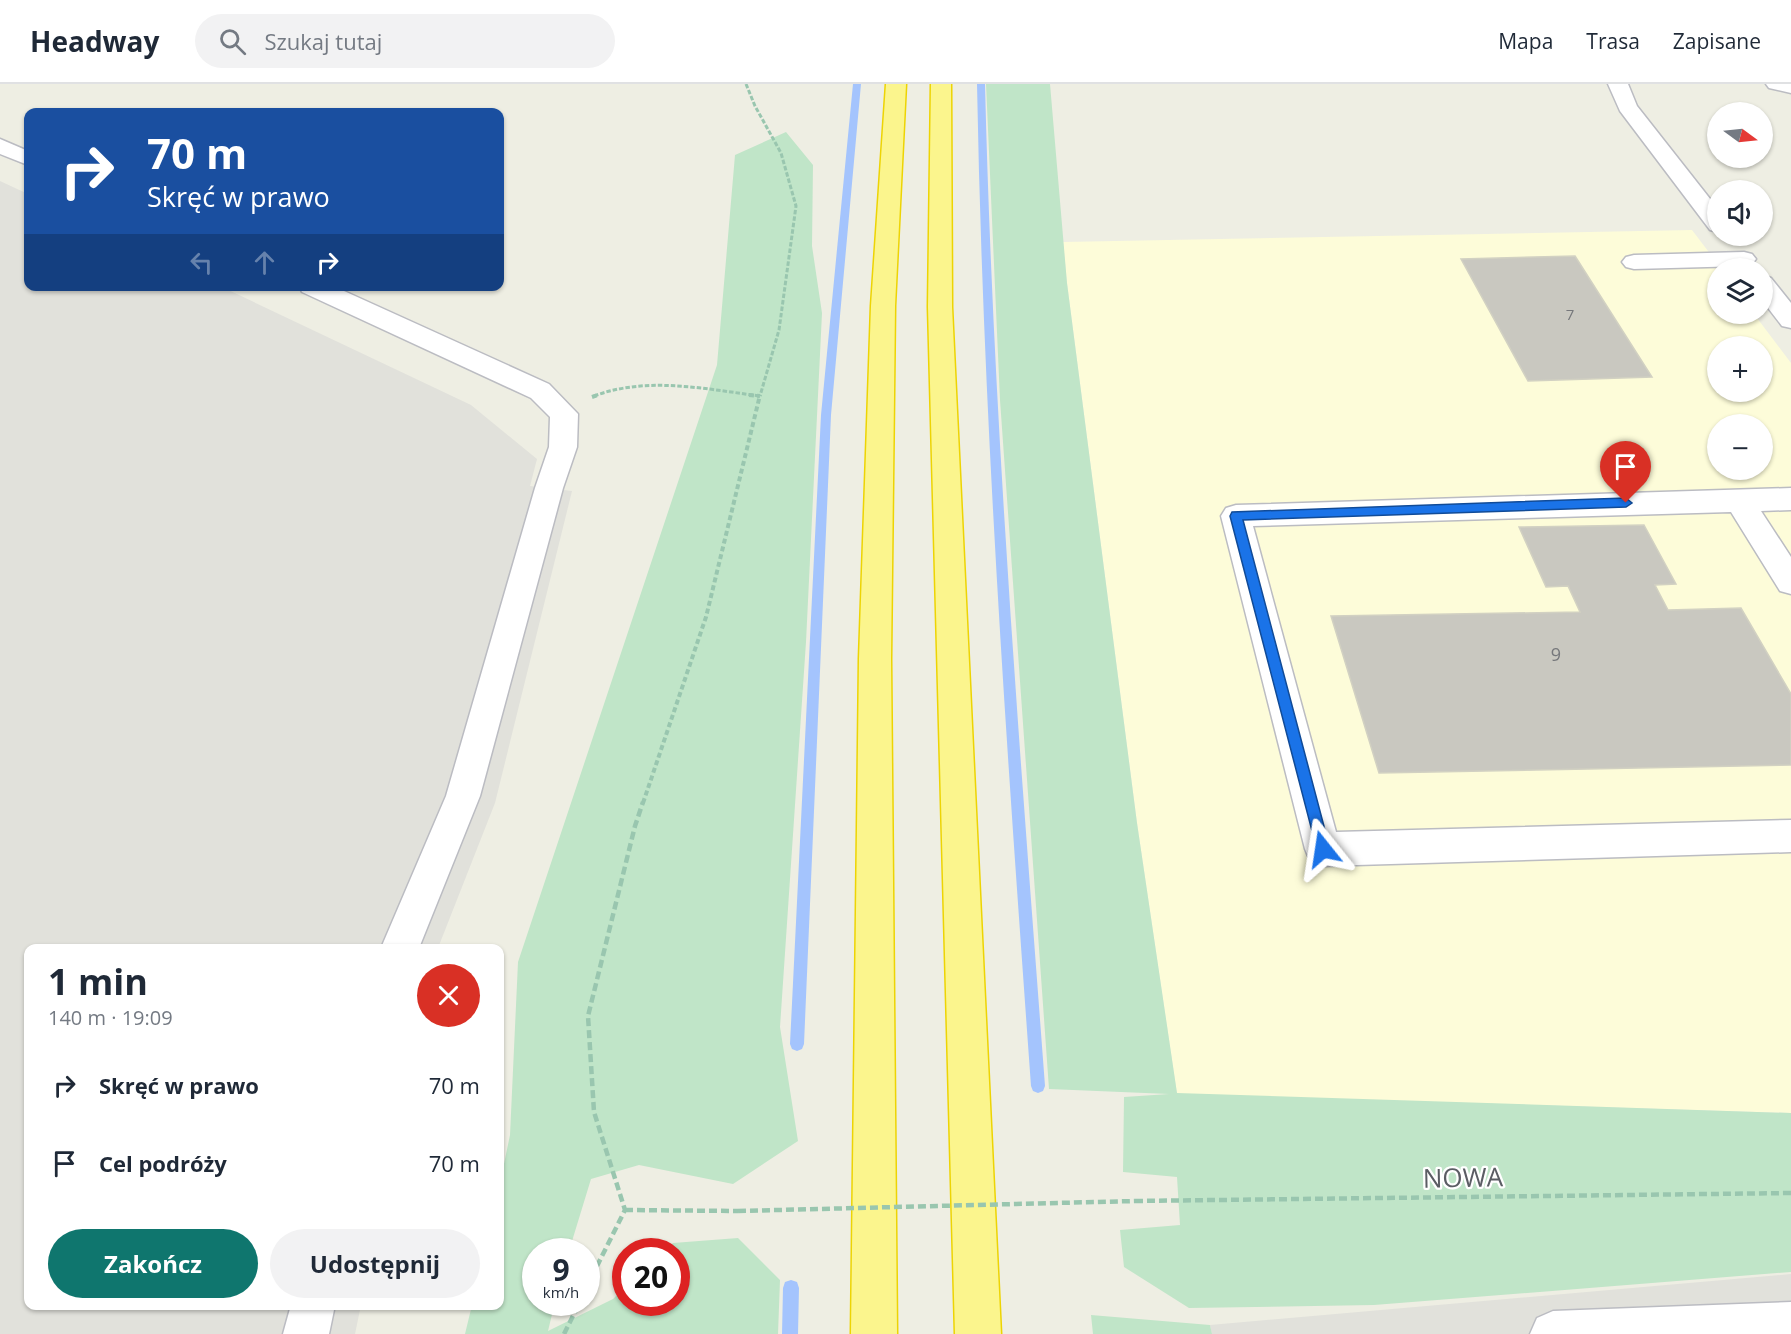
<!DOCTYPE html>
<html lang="pl">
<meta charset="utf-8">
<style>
body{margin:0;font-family:"Open Sans",sans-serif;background:#f2f2f3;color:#1f2937;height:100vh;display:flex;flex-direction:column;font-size:22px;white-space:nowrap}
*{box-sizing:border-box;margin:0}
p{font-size:20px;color:#747a83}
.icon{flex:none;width:33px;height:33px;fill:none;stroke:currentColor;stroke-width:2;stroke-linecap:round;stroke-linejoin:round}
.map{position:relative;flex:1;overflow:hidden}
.side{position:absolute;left:24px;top:860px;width:480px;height:366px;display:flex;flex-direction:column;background:#fff;border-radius:12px;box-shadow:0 2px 4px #0004}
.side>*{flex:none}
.top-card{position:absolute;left:24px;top:24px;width:480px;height:183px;border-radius:12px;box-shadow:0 2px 4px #0004;background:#1a4fa0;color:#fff;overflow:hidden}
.needle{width:39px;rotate:105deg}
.buttons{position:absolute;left:1707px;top:18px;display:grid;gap:12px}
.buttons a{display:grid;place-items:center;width:66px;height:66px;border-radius:50%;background:#fff;box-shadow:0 2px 4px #0004;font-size:30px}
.speed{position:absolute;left:522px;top:1154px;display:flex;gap:12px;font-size:30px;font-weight:700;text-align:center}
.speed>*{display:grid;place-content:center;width:78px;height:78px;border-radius:50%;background:#fff;box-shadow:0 2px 4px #0004;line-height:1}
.speed small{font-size:15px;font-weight:400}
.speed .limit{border:9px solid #d22;background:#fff;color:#111}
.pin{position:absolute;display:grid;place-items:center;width:51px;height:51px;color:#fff;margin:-62px -26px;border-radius:50% 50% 50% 0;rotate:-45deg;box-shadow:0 0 6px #0007}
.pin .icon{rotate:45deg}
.me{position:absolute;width:66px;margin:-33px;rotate:345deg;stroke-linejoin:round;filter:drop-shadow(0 0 4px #0008)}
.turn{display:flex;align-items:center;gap:21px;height:126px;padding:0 24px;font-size:27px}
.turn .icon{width:78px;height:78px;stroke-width:2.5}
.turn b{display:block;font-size:42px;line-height:51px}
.lanes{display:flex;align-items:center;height:57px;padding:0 24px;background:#0003;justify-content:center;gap:30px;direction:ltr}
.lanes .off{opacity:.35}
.round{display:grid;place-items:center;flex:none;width:63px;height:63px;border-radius:32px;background:#f2f2f3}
.overview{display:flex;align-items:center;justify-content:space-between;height:102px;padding:0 24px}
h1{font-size:36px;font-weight:700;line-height:45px}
.primary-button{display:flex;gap:12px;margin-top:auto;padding:12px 24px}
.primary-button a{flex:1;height:69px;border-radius:36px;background:#0f766e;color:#fff;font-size:24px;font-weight:700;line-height:69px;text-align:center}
.primary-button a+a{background:#f2f2f3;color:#1f2937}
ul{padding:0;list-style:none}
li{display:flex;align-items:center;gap:18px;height:78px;padding:0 24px}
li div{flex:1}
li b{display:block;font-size:22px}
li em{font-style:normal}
header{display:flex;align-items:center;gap:36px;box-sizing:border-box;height:84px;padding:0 30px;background:#fff;border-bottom:2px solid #e0e1e3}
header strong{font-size:28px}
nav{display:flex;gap:33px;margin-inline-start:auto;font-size:21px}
.search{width:420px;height:54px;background:#f2f2f3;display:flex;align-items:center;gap:15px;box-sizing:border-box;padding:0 21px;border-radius:33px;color:#747a83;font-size:22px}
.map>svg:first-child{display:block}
.commercial{fill:#fdfcd9;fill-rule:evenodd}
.industrial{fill:#e1e1db}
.green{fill:#c0e5c8}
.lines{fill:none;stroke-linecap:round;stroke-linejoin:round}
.stream{fill:#a4c4fd;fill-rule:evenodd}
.building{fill:#c9c8c0;stroke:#d2d1c2;stroke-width:1.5}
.minor-casing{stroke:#bbbcc2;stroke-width:3}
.highway-casing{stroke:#edd404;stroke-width:3}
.path-far2{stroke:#99c6af;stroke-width:3;stroke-dasharray:4.5 2;stroke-linecap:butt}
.path-far1{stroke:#99c6af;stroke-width:4;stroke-dasharray:5 3;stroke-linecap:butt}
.path{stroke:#99c6af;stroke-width:4.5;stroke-dasharray:8 4;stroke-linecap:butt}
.minor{fill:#fff;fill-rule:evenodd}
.highway{fill:#fbf58d;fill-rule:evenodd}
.path-bridge{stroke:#99c6af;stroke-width:4.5;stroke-dasharray:8 4;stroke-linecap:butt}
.route{fill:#1a73e8;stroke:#114b97;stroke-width:1.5}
.labels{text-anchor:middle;stroke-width:4.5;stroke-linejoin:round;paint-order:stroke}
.far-number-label{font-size:15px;fill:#76787b}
.number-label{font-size:18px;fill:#76787b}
.near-street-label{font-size:26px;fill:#5b5d64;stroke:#fff}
</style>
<header>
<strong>Headway</strong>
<div class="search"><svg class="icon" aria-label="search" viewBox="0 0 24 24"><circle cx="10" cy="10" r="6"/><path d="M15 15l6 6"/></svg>Szukaj tutaj</div>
<nav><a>Mapa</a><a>Trasa</a><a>Zapisane</a></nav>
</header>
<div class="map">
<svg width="1791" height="1250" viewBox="0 0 1791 1250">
<rect width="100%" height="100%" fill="#eeeee3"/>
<path class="commercial" d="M1692,146L1721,184H1718V230H1754L1791,279V1029L1177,1010L1137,739L1067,199L1063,158ZM1718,262H1762V308H1718ZM1718,340H1762V386H1718Z"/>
<path class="industrial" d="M0,97L28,110V202L222,203L471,321L537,375L530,402L572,407L495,719L438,864H28V1221H361L355,1250H0Z
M1791,1190V1250H1212L1210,1241Z"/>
<path class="green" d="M986,0H1050L1067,199L1137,739L1177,1009L1791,1029V1188L1374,1221L1189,1224L1124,1183L1120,1146L1180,1141L1177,1093L1123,1088L1124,1013L1169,1010L1049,1005L1000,316Z
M786,48L813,81L812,162L822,229L806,558L780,943L798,1057L733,1100L639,1081L591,1095L569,1167H536V1218H555L548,1247L613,1215L625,1203L626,1218H676V1167H665L673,1159L738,1154L780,1196L778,1250H465L472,1221H500V1099L510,1051L518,878L717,281L735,71Z
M1091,1231L1210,1241L1212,1250H1093Z"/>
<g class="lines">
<path class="stream" d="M853,0H861L831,331L804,960L802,965L797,967L792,965L790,960L821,331Z
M977,0H985C993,335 1020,668 1045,1002L1043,1007L1038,1009L1033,1007L1031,1002C1007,668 983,335 977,0Z
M791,1196L797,1198L799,1204L798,1250H782L783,1204L785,1198Z"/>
</g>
<path class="building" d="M1575,172L1652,293L1528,297L1461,175Z
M1644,441L1676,500L1655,501L1668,526L1741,524L1791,610V681L1379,689L1331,532L1580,528L1568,502L1546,503L1519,443Z"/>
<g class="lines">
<defs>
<path id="minor" d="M1608,0H1628L1637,22L1718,125V148L1710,146L1620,27Z
M1766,0H1791V9L1769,4Z
M0,55L28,67V81L0,70Z
M1744,168L1752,170L1756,175L1752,180L1744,182L1634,185L1626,183L1622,178L1626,173L1634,171Z
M1762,191L1771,194L1791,219V244L1782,242L1762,216Z
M299,202H333L549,300L578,330L577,363L563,404L480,712L419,864H381L446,712L535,404L549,363L550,333L531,314L302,208Z
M1791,404V426L1761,427L1791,473V510L1780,507L1731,428L1253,442L1336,748L1791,736V768L1323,782L1310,777L1305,765L1221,432L1226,424L1236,421Z
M1791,1218V1250H1530L1537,1234L1553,1227Z
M291,1221H335L329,1250H283Z"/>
<path id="highway" d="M886,0H906L895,222L891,575L897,1250H851L859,575L871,222Z
M931,0H951L952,223L1001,1250H955L928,223Z"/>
</defs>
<use href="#minor" class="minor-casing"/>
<use href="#highway" class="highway-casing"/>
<path class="path-far2" d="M746,0L755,22L781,69L796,122L779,246L760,312
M594,312C647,292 705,305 760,312"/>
<path class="path-far1" d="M749,311L760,312
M592,313L598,311
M643,719L706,533L760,311"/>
<path class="path" d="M1135,1117L1791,1109
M625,1126L738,1127
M586,1204L625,1126L594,1028L588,932L635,742L643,718
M564,1250L580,1218"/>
<use href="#minor" class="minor"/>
<use href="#highway" class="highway"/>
<path class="path-bridge" d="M738,1127L1135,1117"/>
</g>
<path class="route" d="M1626,414L1632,419L1626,423L1243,436L1330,765L1328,770L1323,772L1318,770L1230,432L1232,428Z"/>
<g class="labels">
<g class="far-number-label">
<text x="1570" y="236">7</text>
</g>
<g class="number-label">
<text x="1556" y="577">9</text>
</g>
<g class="near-street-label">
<text transform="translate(1463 1094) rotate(-1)" y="9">NOWA</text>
</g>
</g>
</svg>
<div class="buttons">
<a><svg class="needle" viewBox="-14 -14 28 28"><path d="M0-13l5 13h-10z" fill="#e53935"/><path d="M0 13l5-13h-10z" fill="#747a83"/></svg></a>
<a><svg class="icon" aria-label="sound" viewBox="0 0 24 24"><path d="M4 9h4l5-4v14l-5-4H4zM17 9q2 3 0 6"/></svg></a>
<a><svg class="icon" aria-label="layers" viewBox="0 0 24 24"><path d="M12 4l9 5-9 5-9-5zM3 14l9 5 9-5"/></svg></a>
<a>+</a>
<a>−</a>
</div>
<div class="speed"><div>9<small>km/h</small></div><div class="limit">20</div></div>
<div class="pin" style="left:1626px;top:419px;background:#d93025"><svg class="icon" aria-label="arrive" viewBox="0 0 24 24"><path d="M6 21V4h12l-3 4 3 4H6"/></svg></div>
<svg class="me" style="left:1323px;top:765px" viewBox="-20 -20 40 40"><path d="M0-17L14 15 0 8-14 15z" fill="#1a73e8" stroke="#fff" stroke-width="4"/></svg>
<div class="top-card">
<div class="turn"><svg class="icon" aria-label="right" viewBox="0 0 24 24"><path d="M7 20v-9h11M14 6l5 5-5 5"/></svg><div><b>70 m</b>Skręć w prawo</div></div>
<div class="lanes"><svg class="icon off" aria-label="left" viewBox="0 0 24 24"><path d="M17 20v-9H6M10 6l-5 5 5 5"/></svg><svg class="icon off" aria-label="ahead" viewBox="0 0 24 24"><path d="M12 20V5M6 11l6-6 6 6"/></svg><svg class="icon" aria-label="right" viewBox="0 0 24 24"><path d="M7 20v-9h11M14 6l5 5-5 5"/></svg></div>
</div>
<section class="side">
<div class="overview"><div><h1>1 min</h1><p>140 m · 19:09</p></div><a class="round" style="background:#d93025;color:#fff"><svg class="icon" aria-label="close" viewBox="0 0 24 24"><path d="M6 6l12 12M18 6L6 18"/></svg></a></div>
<ul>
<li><svg class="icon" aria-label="right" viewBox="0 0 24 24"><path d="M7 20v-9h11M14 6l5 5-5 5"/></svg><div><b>Skręć w prawo</b></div><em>70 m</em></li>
<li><svg class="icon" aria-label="arrive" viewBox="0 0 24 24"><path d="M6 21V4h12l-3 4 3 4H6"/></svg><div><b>Cel podróży</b></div><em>70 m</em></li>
</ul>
<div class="primary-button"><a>Zakończ</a><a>Udostępnij</a></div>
</section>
</div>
